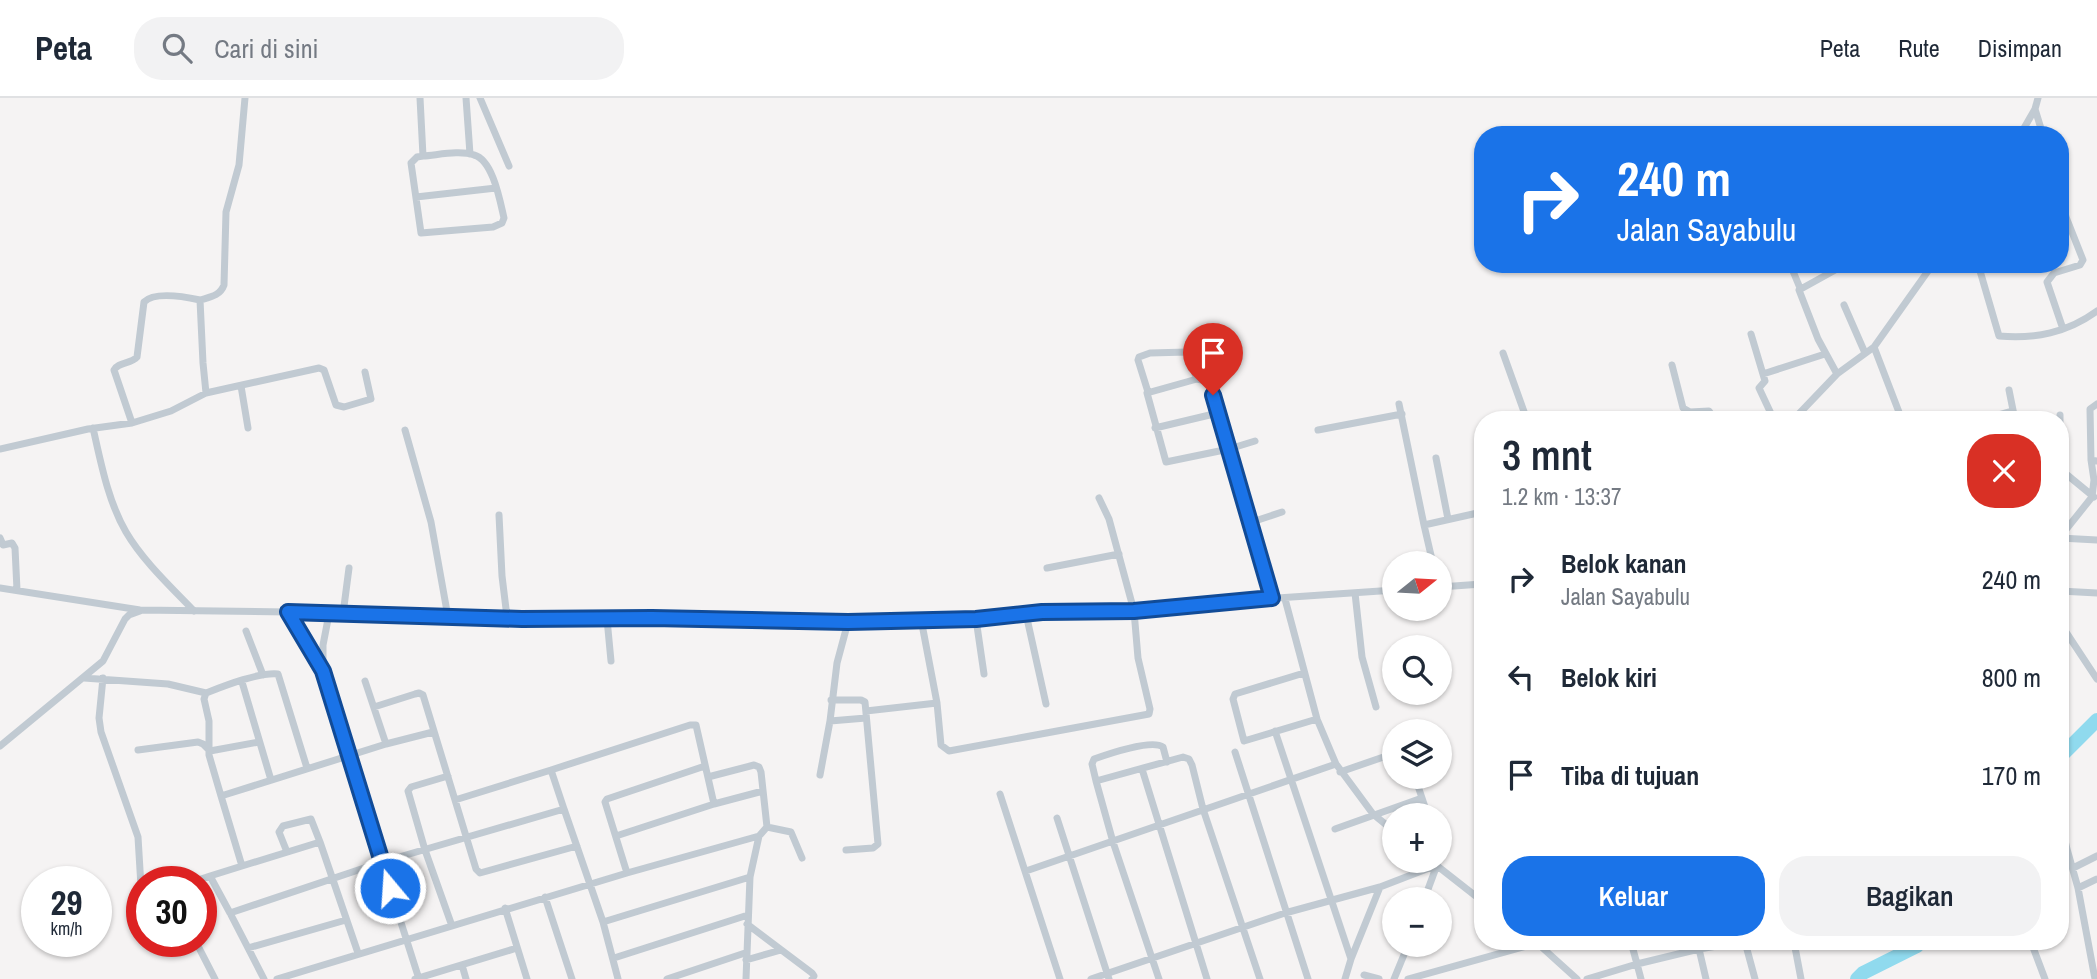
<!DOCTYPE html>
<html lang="id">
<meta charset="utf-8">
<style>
body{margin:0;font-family:"Archivo Narrow",sans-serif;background:#f2f2f3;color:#1f2937;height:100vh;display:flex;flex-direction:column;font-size:26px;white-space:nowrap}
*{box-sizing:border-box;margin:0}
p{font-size:23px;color:#747a83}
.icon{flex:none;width:38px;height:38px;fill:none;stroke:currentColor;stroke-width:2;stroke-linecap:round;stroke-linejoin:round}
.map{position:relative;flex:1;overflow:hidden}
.details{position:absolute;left:1474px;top:313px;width:595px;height:539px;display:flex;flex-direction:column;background:#fff;border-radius:28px;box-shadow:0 2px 5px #0004}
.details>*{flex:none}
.guide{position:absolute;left:1474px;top:28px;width:595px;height:147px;border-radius:28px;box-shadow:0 2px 5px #0004;background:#1a73e8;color:#fff;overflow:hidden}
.needle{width:46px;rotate:72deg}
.fabs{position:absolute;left:1382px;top:453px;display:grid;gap:14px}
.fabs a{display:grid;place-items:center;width:70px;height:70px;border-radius:50%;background:#fff;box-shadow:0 2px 5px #0004;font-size:35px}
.speed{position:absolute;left:21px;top:768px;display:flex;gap:14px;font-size:35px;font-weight:700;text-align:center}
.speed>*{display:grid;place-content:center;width:91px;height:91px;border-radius:50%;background:#fff;box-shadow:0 2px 5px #0004;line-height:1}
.speed small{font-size:18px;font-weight:400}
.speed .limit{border:10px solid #d22;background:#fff;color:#111}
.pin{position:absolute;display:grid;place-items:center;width:60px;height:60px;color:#fff;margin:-72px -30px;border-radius:50% 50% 50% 0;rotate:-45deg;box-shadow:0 0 7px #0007}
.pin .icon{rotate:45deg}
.me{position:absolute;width:77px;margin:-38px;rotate:342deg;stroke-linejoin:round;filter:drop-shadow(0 0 5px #0008)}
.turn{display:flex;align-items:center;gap:24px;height:147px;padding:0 28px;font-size:32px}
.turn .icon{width:91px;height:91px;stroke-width:2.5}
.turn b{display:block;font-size:49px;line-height:60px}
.round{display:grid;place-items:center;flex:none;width:74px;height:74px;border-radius:28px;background:#f2f2f3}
.overview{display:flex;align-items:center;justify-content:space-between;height:119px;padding:0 28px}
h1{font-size:42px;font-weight:600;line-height:52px}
.cta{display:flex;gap:14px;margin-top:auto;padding:14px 28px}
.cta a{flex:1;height:80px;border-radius:28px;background:#1a73e8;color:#fff;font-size:28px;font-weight:600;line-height:80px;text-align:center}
.cta a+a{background:#f2f2f3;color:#1f2937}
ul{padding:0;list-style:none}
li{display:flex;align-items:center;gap:21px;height:98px;padding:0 28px}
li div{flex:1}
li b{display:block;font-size:26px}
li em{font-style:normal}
header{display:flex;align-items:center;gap:42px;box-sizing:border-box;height:98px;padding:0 35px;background:#fff;border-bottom:2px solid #e0e1e3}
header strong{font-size:33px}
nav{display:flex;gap:38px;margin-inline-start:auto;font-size:24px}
.search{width:490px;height:63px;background:#f2f2f3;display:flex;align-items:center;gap:18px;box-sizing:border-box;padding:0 24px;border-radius:28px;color:#747a83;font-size:26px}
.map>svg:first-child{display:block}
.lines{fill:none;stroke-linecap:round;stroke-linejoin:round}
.river{stroke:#90daee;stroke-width:14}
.street{stroke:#c1cad2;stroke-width:7}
.route-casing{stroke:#114b97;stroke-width:18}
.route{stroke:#1a73e8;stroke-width:12}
</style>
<header>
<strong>Peta</strong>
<div class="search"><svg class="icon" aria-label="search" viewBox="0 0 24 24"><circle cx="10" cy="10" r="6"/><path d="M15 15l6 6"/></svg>Cari di sini</div>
<nav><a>Peta</a><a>Rute</a><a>Disimpan</a></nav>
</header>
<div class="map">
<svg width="2097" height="881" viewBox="0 0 2097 881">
<rect width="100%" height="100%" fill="#f5f3f3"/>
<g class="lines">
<path class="river" d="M2060,659L2097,622
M1857,881L1863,875L1917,848L1919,844"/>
<path class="street" d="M420,0L423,58C438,57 460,52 474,57C493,62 500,103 504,120L502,125L493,129L421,135L411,65L417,59L423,58
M466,0L470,56
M480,0L509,68
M2035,11L2043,37
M2020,37L2035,11L2038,0
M2060,92L2066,119L2083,162L2080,167L2054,175L2047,184L2063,231
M416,99L496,90
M1790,166L1800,190
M1978,166L1999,238C2035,241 2067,235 2097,213
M1844,207L1865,255
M1751,236L1765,283L1759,290L1774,322
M1874,249L1902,322
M1503,255L1527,322
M1672,267L1683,310L1690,314L1709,313L1715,322
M1763,276L1825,256
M1837,276L1818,241L1799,192L1846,166
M241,288L248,330
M2009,292L2015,322
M1148,294L1138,262L1139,259L1150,255L1187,254L1197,281
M206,295L203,265L200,202C210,199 220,198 224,187L226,114L239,67L245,0
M1399,306L1424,427L1482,414
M2097,306L2090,311L2091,362L2097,363
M1595,320V322
M1793,322L1837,276L1874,249L1933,166
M1980,322L2012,313
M132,325L114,272C118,264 131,266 137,259L144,204C155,193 186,199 200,202
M93,330C101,365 108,403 126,434C143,463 171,489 194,513
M1155,330L1218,315
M405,332L431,424L448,519
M1318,332L1402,316
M1255,343L1229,351L1166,364L1147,295L1197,281L1206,283C1221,307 1229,352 1237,381C1248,421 1261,460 1272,500
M2060,347V317
M0,351L88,331L132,325L171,313L206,295L319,270L324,272L336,307L344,309L371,301L365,274
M1478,351L1482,371
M1436,360L1448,421
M2060,371L2094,399
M499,417L502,478L507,519
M1249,425L1282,414
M1424,427L1433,466
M2060,439L2092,399L2094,382L2091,362
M0,440L3,447L12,445L15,450L17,492
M2060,440L2097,442
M1047,470L1119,456
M1440,489L1482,486
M0,490L140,512L288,514L522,521L652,520L848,524L976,521L1042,514L1134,513L1233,503L1395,492
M2060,493L2097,495
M1355,495L1362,559L1376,609
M1285,501L1317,621L1336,666
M288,514L323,573L348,658L419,881
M343,516L349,470
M1026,516L1046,606
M607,521L611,563
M921,521L937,605L941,647L949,653L1149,616L1150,611L1138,560L1134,513L1109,421L1099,400
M976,521L984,576
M2060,525L2097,581
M246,533L263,577
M323,570V547L329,516
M1304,575L1235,596L1233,601L1244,643L1317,621
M84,580L168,586L206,595
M103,580L99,620L101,634L138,739L142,805
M365,583L386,646
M242,584L271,682
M831,602H861L865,604L878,746L873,750L846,752
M866,613L937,605
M830,623L866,620
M1275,633L1351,861L1345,881
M0,648L103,563L125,521L129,517L140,513
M138,652L198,644L203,646L210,653L259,644
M1235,654L1308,881
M705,668L607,701L605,704L627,775L759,738
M1142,671L1207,881
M551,672L690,627H696L714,706L616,738
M1340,674L1395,655
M820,677L830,623L837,565L848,524
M448,678L411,689L408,693L425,752L452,828
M708,679L754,667L759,669L761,674L767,729L759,738L750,779L746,881
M1415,679L1422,700
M1096,683L1092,666L1094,661C1108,656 1152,641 1163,649L1167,664
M1000,696L1060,881
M221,698L209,657V623L204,601L206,595C224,588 259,574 278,576L307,670
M455,702L476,771L480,775L577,748
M714,706L763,693
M564,711L603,824L750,779
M1057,720L1109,881
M2060,721L2067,751
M767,729L791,734L802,760
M1335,731L1422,700L1428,718
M2060,750L2067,751L2078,790L2095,881
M287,754L279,734L283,728L311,721L320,744
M1431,763L1482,803
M242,768L320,744L358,855
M2073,770L2097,758
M1026,773L1336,666L1373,716L1395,734
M210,778L242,768L221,698L386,646L433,634
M192,784L210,778L230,815L382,764L564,711L551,672L455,702L423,597L419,595L415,596L374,609
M2078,790L2097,781
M545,799L572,881
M1424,802L1437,767
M505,810L527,881
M230,815L264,881
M603,824L618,881
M747,826L812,875L814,878L812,881
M161,844L168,854
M196,844L215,881
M1536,844L1577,881
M1698,844L1699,851L1741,844
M1745,844L1755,881
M1794,844L1801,881
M2031,844L2045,881
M248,850L346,822
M614,860L748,817
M1351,861L1380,789
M746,862L781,852
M462,867L466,881
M1364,877L1379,881
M277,881L627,775
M415,881L517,850
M667,881L745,855
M1091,881L1285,815L1380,789L1437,767
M1159,881L1113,744L1096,683L1183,659L1189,661L1192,667L1203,711L1260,881
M1394,881L1408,847
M1408,881L1537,845
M1587,881L1637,866L1631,844
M1641,881L1637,866L1699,851L1706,881"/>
</g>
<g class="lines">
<defs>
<path id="route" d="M390,790L323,573L288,514L522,521L652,520L848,524L976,521L1042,514L1134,513L1272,500L1213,297"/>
</defs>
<use href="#route" class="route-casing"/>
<use href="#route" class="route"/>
</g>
</svg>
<div class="fabs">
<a><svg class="needle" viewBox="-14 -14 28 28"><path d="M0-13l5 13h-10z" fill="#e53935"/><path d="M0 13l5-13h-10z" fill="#747a83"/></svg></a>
<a><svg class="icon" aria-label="search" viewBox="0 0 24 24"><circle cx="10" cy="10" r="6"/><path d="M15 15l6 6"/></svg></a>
<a><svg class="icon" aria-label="layers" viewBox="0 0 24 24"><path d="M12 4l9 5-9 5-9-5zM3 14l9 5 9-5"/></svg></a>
<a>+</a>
<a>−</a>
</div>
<div class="speed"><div>29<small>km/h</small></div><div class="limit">30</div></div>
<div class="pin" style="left:1213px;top:297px;background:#d93025"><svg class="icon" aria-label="arrive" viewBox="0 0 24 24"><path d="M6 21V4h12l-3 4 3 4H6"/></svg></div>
<svg class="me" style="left:390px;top:790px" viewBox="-20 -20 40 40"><circle r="17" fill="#1a73e8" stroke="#fff" stroke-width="3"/><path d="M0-11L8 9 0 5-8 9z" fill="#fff"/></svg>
<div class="guide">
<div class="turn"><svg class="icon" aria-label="right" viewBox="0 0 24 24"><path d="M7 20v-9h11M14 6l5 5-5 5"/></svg><div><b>240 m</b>Jalan Sayabulu</div></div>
</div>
<section class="details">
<div class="overview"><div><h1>3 mnt</h1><p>1.2 km · 13:37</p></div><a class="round" style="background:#d93025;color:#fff"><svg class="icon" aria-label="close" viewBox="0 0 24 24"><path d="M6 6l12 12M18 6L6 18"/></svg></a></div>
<ul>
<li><svg class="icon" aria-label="right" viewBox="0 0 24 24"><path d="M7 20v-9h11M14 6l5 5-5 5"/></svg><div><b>Belok kanan</b><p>Jalan Sayabulu</p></div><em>240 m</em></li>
<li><svg class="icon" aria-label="left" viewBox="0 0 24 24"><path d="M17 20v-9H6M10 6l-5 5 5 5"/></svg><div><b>Belok kiri</b></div><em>800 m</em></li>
<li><svg class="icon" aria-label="arrive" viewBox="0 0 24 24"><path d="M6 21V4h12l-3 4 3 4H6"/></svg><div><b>Tiba di tujuan</b></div><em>170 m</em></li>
</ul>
<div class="cta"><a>Keluar</a><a>Bagikan</a></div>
</section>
</div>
